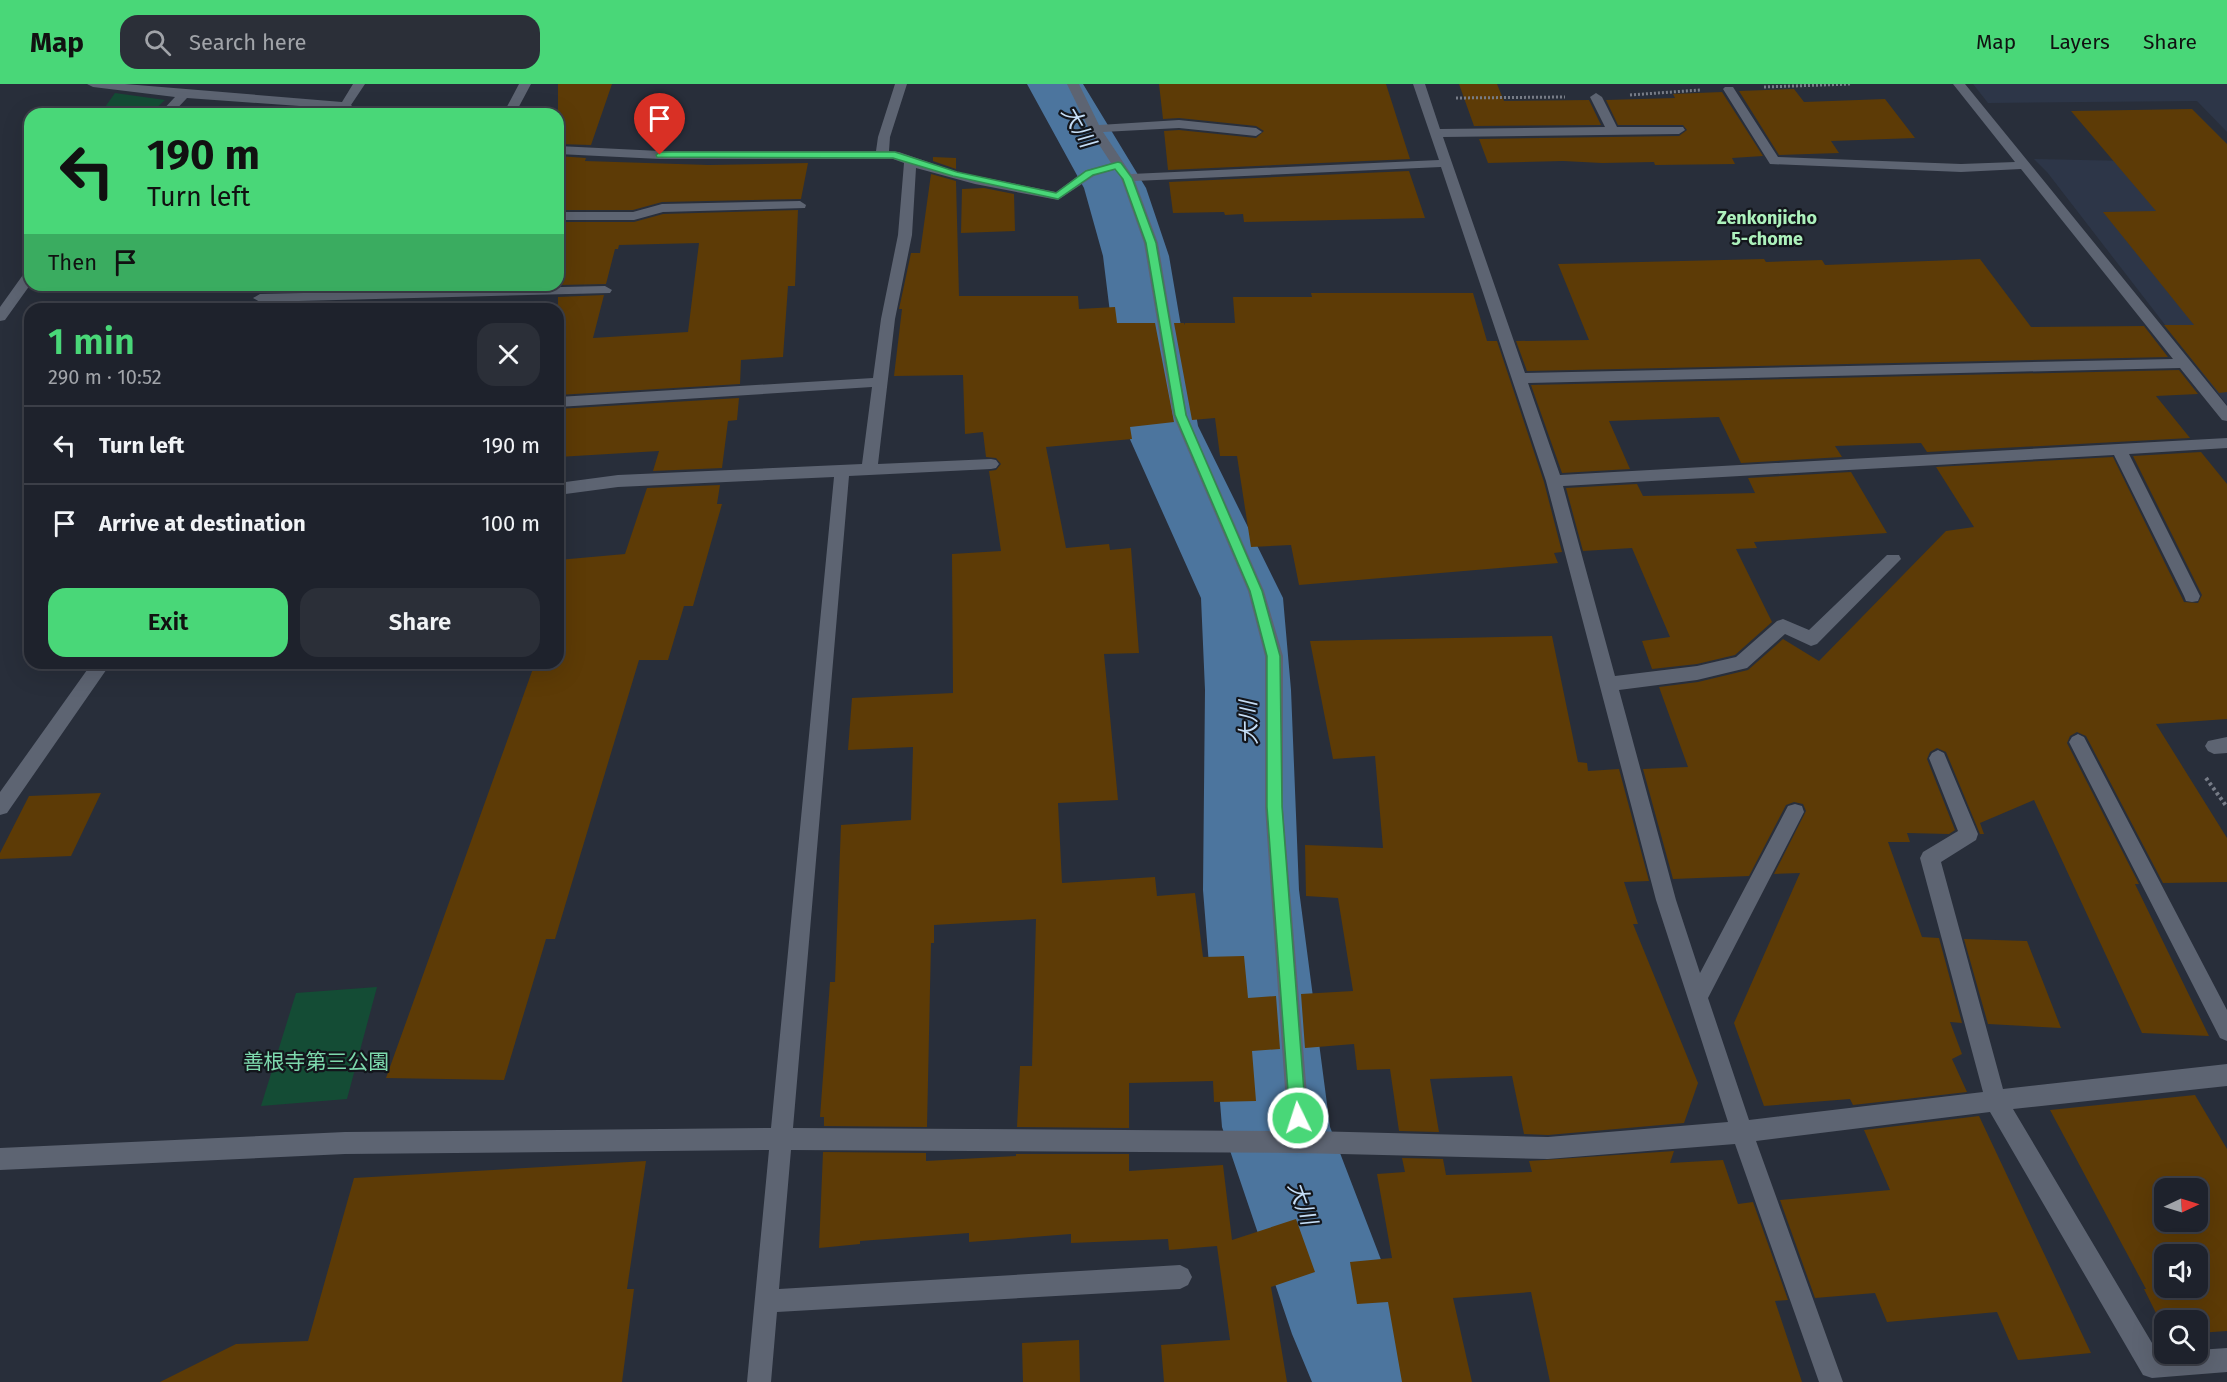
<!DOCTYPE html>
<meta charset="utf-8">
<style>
body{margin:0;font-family:"Fira Sans","Noto Sans JP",sans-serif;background:#2b2f38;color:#f1f3f6;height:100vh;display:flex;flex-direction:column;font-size:22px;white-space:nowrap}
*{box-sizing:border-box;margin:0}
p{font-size:20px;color:#a1a4a9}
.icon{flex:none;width:33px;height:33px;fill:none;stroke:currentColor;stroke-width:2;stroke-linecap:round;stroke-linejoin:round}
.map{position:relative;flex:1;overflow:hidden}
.drawer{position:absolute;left:24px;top:219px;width:540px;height:366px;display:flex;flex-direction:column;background:#1e222c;border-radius:18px;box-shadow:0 6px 24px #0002,0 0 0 2px #3c3f48}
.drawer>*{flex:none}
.banner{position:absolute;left:24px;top:24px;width:540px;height:183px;border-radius:18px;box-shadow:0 6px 24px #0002,0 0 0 2px #3c3f48;background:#49d778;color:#111;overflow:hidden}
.needle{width:39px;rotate:86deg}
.fabs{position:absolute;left:2154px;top:1094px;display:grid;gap:12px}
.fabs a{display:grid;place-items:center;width:54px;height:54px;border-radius:12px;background:#1e222c;box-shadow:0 6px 24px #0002,0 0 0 2px #3c3f48;font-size:30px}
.pin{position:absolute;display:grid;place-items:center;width:51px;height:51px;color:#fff;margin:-62px -26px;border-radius:50% 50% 50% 0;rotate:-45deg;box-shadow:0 0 6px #0007}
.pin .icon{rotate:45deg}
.me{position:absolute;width:66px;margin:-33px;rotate:356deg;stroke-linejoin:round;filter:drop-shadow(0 0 4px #0008)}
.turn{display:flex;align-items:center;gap:21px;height:126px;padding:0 24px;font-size:27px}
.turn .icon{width:78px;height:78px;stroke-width:2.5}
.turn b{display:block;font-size:42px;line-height:51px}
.then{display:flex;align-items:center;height:57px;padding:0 24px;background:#0003;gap:12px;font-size:22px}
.round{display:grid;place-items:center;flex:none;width:63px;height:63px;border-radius:18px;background:#2b2f38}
.overview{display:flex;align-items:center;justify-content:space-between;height:102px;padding:0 24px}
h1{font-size:36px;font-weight:600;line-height:45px;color:#49d778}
.cta{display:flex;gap:12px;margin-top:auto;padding:12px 24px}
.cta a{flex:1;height:69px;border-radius:18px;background:#49d778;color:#111;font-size:24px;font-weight:600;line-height:69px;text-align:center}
.cta a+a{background:#2b2f38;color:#f1f3f6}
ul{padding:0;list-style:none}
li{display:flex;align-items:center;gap:18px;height:78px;padding:0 24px;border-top:2px solid #3c3f48}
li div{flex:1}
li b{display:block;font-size:22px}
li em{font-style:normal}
header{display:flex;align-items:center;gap:36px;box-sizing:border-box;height:84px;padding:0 30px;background:#49d778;color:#111}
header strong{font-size:28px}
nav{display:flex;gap:33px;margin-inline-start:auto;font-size:21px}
.search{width:420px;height:54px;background:#2b2f38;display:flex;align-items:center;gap:15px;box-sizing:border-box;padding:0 21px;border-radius:18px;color:#a1a4a9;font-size:22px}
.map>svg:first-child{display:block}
.built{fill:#2d3648}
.green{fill:#144c35}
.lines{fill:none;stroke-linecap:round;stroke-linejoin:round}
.river{fill:#4c759e;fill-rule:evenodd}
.building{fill:#5d3b06;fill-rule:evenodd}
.path-far1{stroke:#777c87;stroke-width:3;stroke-dasharray:2 2;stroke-linecap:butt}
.path{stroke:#777c87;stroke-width:4;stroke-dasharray:3 3;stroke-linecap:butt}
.minor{fill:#5d6472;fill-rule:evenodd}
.route{fill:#49d778;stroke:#2f8c4e;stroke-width:1.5}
.labels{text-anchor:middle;stroke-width:4.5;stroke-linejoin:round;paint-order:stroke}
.far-neighbourhood-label{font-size:18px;font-weight:bold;fill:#adf1bc;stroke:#13161c}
.park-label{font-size:21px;fill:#7dd9ad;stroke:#13161c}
.water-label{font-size:22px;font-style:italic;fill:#c5def7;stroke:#13161c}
</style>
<header>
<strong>Map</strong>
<div class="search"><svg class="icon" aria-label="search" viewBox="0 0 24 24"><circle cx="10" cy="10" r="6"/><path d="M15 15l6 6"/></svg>Search here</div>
<nav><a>Map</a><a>Layers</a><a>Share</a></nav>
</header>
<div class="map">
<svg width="2227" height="1298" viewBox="0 0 2227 1298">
<rect width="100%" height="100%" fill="#282e3a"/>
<path class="built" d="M1973,0H2227V48L2197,17L1988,19Z
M2034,75L2227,79V321L2047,88Z"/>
<path class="green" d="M115,9L165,16L150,30H100Z
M377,903L347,1015L261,1022L296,909Z"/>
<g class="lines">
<path class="river" d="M1027,0H1083L1146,104L1169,172L1198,342L1283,514L1291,606L1299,806L1330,1043L1398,1220L1433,1298H1312L1292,1250L1222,1043L1203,806L1205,606L1201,514L1124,342L1103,172L1084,104Z"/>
</g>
<path class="building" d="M558,0H612L591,61L558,60Z
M1159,0H1386L1410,75L1168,86L1164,47L1179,46L1256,54L1264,47L1256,42L1179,34L1163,35Z
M1459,0H1497L1504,17L1589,16L1601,41L1474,42Z
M1794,5L1804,18L1885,15L1915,54L1831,57L1839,69L1779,71L1739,7Z
M1722,8L1763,72L1732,74L1735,80L1655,81L1654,78L1602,79L1563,77L1488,79L1479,55L1679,52L1687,46L1683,41H1618L1606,16L1675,14L1673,10Z
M2192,25L2227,60V308L2219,309L2164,241H2194L2103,128L2156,127L2071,27Z
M558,72L586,74L585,77L709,81L808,79L801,115L662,118L633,126H558Z
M933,73L956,74V85L933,77Z
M1409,87L1425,134L1244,138L1243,130L1225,131L1224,128L1173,129L1169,98Z
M931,90L956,97L959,212H1078L1079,225L1115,223L1117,239H1155L1174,338L1130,343L1132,355L1046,363L1066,464L1109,460L1110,466L1131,464L1139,569L1104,570L1118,716L1058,719L1062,799L1155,793L1157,812L1195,809L1203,873L1244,872L1248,914L1276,912L1280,965L1252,967L1256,1017L1214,1018L1213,997L1129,999V1044L1017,1043L1020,982H1032L1036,835L934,841V859H931L927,1043L824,1042V1033H820L830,898H835L841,741L911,736L913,663L848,666L852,614L953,609L952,470L1001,467L989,387L996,386L1001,380L996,374L986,373L983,348L965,350L963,291L894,292L902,225H899L911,169H920Z
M984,104L1014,110L1015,147L961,149L962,105Z
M798,126L795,202H788L783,273L741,276L740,300L558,311V213L604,211L593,254L688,248L699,159L619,161L618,165H615L606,200L558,201V138H634L663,130Z
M1764,175L1766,178L1822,176L1825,181L1980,175L2031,243L2144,242L2168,273L1527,287L1516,257L1589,256L1558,180Z
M1311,209H1473L1487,257H1497L1544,398L1562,468L1554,469L1558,479L1299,501L1291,461L1251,463L1237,372H1220L1215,334L1192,336L1174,239H1184L1185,241V239H1235L1233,213H1312Z
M2179,286L2198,310L2156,312L2190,354L1927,368L1921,359L1835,362L1842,373L1741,379L1719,333L1609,337L1630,385L1562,389L1531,301Z
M739,314L737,336L728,337L722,384L653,387L659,367L558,373V325Z
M2201,368L2227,400V635L2156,640L2227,754V798L2163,799L2086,652L2077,648L2070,652L2067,659L2139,800H2135L2209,952L2142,949L2034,716L1980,739L1984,750H1980L1946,668L1937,664L1930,668L1927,675L1955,746L1949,750L1907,749L1910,758H1888L1922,853L1939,854L1962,939L1950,938L1962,970L1952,975L1967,1008L1853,1021L1850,1015L1764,1022L1734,939L1800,789L1774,790L1806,727L1803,720L1794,718L1786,721L1749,792L1673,795L1643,685L1688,683L1659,603L1698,598L1748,586L1783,555L1819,577L1946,447L1974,443L1936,383L2113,373L2184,518L2198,519L2202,511L2133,372Z
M1851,388L1887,449L1754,458L1757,464L1736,465L1772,538L1735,571L1697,580L1652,585L1642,557L1670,553L1632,464L1583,467L1566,404L1637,400L1643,412L1755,409L1748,394Z
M720,401L717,420H722L693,522H684L668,576H639L555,855H546L504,996L386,994L535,579H558V476L625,470L647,404Z
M1552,552L1578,678L1587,679L1588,687L1619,685L1649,797L1624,798L1638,840H1633L1698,999L1684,1039L1548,1051L1524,1050L1512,992L1430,995L1439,1048L1399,1047L1390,985L1357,986L1354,960L1305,964L1301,910L1353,907L1338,814L1306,812L1305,761L1383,764L1375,672L1333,675L1310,557Z
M101,709L71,772L0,775V769L29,712Z
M1964,855L2027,857L2061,944L1988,940Z
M2195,1011L2227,1065V1247L2198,1249V1236H2164V1245L2144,1205H2146L2050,1026ZM2164,1104H2198V1137H2164ZM2164,1170H2198V1203H2164Z
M1979,1032L2091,1269L2018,1276L1997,1228L1887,1238L1875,1209L1815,1214L1780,1116L1890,1106L1864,1046Z
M1674,1067L1670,1079L1723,1076L1738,1120L1753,1118L1788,1216L1775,1217L1802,1298H1550L1531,1208L1453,1214L1472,1298H1402L1388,1218L1357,1220L1350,1178L1392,1174L1377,1090L1405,1088L1402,1074L1443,1075L1446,1091L1532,1088L1529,1077Z
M823,1068L926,1069V1077L1016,1072V1070H1129V1087L1223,1081L1232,1156L1296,1135L1315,1188L1271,1203L1287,1298H1164L1161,1261L1230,1256L1217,1162L1169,1166L1168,1155L1071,1159V1150L969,1158V1149L860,1157V1160L819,1164Z
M646,1077L627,1205H634L622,1298H160L236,1260L308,1257L354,1094Z
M1079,1256L1080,1298H1023L1022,1259Z"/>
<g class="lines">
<path class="path-far1" d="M1764,3L1851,0
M1630,11L1700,6
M1456,14L1565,13"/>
<path class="path" d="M2206,694L2227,723"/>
<path class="minor" d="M87,0H125L342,18L353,0H365L351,21L361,30H348L342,25L187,14L172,30H159L175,13L93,3Z
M519,0H531L515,30H503Z
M895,0H907L890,53L889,67L899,68L957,88L1056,108L1086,86L1111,79L1089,45L1067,0H1079L1099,41L1179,36L1256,44L1262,48L1256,52L1179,44L1103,48L1131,90L1439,76L1413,0H1425L1440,45L1605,43L1590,13L1596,9L1602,13L1617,43H1683L1685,46L1679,50L1443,53L1525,289L2173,275L2021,85L1961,88L1770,80L1723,5L1725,3H1733L1778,73L1961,80L2015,78L1953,0H1965L2227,322V337L2222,336L2180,284L1528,299L1560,391L2227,354V364L2129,370L2200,512L2198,517L2192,518L2186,517L2184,512L2114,371L1563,402L1615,592L1697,582L1736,573L1777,537L1783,535L1809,546L1887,471H1899L1901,475L1817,560L1811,562L1785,550L1747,584L1697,596L1619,606L1676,816L1700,889L1788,722L1795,720L1802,722L1804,728L1708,914L1749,1036L1983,1008L1920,774L1923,768L1958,747L1929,674L1932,669L1938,666L1944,669L1978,750L1976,756L1941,778L2003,1005L2227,980V1002L2013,1025L2158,1269H2198V1266L2227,1264V1288L2152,1294L2143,1291L1990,1028L1756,1057L1843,1298H1819L1735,1060L1548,1075L1300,1069L791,1066L779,1205L1180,1181L1188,1185L1192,1193L1188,1201L1180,1205L777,1228L771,1298H747L769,1066L345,1070L0,1086V1064L345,1048L771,1044L834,393L618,403L558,411V399L618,391L862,380L872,303L558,323V313L873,294L881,235L898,151L904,79L893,75H660L558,70V62L660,67H876L878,53ZM1441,83L1546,397L1656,816L1728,1038L1548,1053L1310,1047L1283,723V572L1264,507L1187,331L1158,159L1135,97ZM916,84L975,100L1058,116L1094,92L1115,86L1121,94L1144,159L1173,331L1248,507L1265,572V723L1288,1047L793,1044L849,392L991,385L996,384L999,380L996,376L991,375L878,380L895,235L912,151Z
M800,117L806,121L805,124L663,128L634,136H558V128H633L662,120Z
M30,187V201L5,236L0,237V223L25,188Z
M605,202L612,206L610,209L260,218L253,214L260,210Z
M92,579H111L7,729L0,731V708Z
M2078,650L2084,653L2227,926V957L2220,954L2069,658L2072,653Z
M2227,653V669L2214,670L2208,667L2205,662L2208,657Z"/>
</g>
<path class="route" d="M660,68H895L957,88L1056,109L1086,87L1118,78L1121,79L1132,94L1156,159L1186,331L1262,507L1280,572L1282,723L1306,1034L1304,1040L1298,1042L1292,1040L1290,1034L1267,723V572L1250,507L1175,331L1146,159L1123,95L1115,85L1093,91L1058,115L953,92L893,74L657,73L656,71Z"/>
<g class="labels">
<g class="far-neighbourhood-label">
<text x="1767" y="140">Zenkonjicho<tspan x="1767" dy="21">5-chome</tspan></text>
</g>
<g class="park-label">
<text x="316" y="985">善根寺第三公園</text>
</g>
<g class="water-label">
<text transform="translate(1079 42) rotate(60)" y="8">大川</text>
<text transform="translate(1248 639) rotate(-91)" y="8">大川</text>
<text transform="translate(1303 1119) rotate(70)" y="8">大川</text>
</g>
</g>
</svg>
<div class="fabs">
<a><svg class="needle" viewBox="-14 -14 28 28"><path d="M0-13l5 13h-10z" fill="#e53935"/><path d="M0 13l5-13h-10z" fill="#a1a4a9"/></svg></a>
<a><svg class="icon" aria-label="sound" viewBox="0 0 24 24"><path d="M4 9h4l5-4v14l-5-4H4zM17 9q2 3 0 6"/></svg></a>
<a><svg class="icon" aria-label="search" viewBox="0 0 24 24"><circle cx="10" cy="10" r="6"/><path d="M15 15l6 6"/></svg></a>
</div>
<div class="pin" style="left:660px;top:71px;background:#d93025"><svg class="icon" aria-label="arrive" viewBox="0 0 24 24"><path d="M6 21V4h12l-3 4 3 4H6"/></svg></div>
<svg class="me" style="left:1298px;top:1034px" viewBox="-20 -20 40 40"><circle r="17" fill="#49d778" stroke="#fff" stroke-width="3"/><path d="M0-11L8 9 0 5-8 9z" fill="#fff"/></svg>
<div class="banner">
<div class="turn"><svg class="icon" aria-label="left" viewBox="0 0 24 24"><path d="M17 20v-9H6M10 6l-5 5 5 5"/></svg><div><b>190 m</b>Turn left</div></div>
<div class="then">Then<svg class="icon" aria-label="arrive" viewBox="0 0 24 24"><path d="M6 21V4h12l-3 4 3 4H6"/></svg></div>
</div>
<section class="drawer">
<div class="overview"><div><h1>1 min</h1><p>290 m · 10:52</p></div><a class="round"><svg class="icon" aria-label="close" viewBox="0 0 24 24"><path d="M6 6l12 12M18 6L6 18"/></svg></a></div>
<ul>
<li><svg class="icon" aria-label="left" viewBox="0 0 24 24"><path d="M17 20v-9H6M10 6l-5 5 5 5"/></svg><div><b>Turn left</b></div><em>190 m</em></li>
<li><svg class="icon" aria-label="arrive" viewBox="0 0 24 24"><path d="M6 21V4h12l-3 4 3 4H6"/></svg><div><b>Arrive at destination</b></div><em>100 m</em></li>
</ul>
<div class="cta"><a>Exit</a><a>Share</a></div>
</section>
</div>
